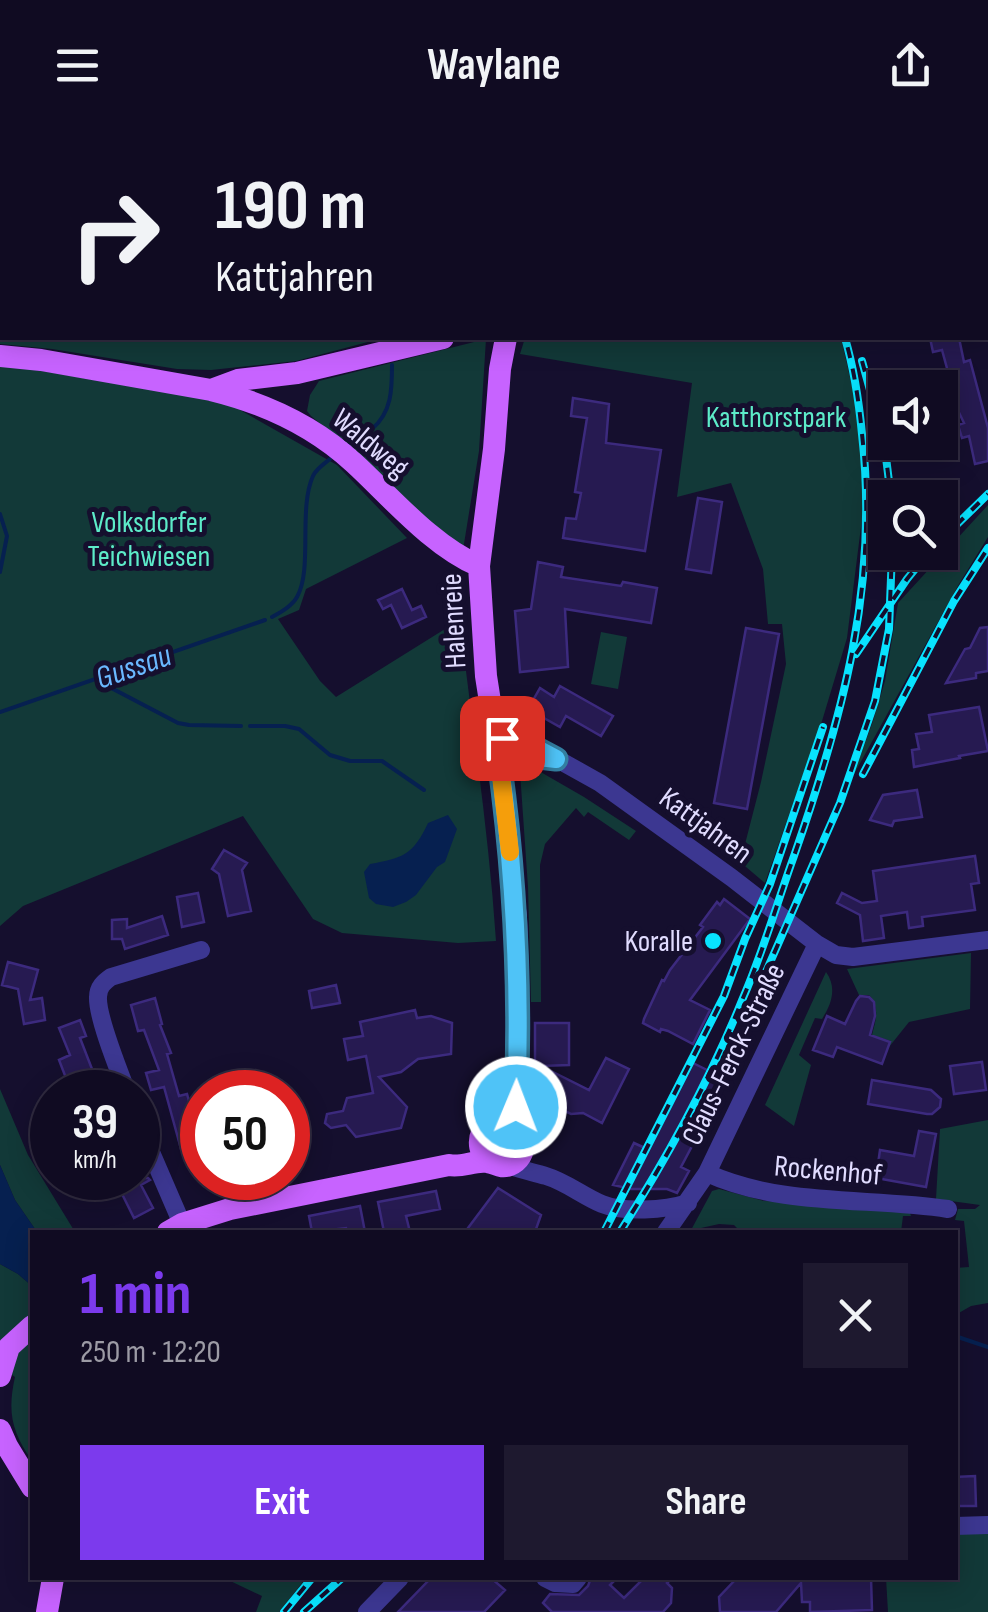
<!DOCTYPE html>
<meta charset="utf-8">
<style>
body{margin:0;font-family:"Sofia Sans Condensed",sans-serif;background:#1e192f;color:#f1f3f6;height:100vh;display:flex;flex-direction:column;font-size:38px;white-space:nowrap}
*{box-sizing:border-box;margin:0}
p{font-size:32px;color:#9c9ba5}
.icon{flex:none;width:55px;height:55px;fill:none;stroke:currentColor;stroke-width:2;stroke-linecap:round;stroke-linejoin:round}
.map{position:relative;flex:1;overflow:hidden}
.sheet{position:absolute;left:30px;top:1100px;width:928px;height:350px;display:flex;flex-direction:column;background:#100b22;border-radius:0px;box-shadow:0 5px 25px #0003,0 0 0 2px #302b40}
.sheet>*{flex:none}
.guide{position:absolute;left:0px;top:0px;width:990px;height:210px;box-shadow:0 5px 25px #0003,0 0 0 2px #302b40;background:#100b22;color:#f1f3f6;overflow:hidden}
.controls{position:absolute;left:868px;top:240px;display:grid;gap:20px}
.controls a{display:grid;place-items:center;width:90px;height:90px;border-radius:0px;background:#100b22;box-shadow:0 5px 25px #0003,0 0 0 2px #302b40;font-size:50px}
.speed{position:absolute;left:30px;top:940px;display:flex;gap:20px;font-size:50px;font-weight:700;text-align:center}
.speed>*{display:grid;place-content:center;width:130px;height:130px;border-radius:50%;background:#100b22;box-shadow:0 5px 25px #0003,0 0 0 2px #302b40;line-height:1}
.speed small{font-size:25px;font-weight:400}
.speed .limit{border:15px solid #d22;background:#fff;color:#111}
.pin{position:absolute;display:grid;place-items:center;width:85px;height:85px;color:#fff;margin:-42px;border-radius:20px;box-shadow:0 5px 15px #0006}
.me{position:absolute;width:110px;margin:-55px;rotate:1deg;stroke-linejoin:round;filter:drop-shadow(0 0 8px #0008)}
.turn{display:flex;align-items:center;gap:35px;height:210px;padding:0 50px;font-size:45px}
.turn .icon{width:130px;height:130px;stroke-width:2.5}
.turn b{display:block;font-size:70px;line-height:85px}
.round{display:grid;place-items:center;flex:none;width:105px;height:105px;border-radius:0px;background:#1e192f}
.summary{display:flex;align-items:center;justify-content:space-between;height:170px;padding:0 50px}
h1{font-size:60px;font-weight:700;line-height:75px;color:#7c3aed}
.cta{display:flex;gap:20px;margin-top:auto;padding:20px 50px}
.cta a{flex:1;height:115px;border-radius:0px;background:#7c3aed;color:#fff;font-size:40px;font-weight:700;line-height:115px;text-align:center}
.cta a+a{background:#1e192f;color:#f1f3f6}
header{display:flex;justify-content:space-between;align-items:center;height:130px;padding:0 50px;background:#100b22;font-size:45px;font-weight:700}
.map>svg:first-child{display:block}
.green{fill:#123938}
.water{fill:#062050}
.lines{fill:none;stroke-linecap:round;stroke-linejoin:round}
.stream{stroke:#062050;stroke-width:4}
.building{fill:#261a51;stroke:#3c2a7e;stroke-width:2.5}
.minor{stroke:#3c3791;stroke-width:18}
.major{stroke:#c763ff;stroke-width:22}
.rail-casing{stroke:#08e3ff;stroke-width:8}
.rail{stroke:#150f2e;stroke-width:4;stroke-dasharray:11;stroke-linecap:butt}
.route-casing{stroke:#337fa1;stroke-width:25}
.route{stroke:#4fc3f7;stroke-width:18}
.slow{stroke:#f59e0b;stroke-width:18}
.poi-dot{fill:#08e3ff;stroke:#150f2e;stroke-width:4}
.labels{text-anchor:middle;stroke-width:10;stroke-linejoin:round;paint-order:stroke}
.park-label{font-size:30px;fill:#5debc9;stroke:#150f2e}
.street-label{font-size:30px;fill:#e1dcff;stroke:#150f2e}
.poi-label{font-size:30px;fill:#e1dcff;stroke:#150f2e;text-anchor:end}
.water-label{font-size:32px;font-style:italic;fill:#6ab8ff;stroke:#150f2e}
</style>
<header><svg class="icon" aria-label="menu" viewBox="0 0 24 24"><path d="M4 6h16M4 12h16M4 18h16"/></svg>Waylane<svg class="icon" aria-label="share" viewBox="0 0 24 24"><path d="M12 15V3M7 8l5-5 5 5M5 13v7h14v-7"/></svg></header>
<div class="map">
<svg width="988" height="1482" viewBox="0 0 988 1482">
<rect width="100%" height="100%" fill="#150f2e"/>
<path class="green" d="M0,126L2,127V208H383L296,231L211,240L177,239L52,219L0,214Z
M525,208H841L857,278L864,373L847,508L822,591L765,753L739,731L744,718L761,652L786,534L782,494H768L763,439L731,353L677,367L692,253L520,224Z
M486,209L479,321L463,420L423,390L376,340L311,286L307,281L310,265L319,251Z
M0,234L226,272L337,335L407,408L306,459L299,480L278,489L320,551L336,567L445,499L460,494C473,600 489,705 496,811L458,813L342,803L313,789L243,686L23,776L0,796Z
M988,375V407L959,454L853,646L873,591L885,551L898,473Z
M601,502L627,507L618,559L591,554Z
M532,637L584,667L636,701L629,710L588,682L584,687L576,678L545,714L540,735L541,872H531L528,757L520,642L524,638Z
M971,823L970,879L909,892L889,917L891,911L872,905C876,889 880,878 869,865H859L847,839Z
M826,842C837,857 832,874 822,889L815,888L799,925L811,935L794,996L765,975Z
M0,959L28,1025L75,1102H37L15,1070L0,1035Z
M988,990V1173L971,1176L957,1184L955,1183V1138L969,1137L964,1091L955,1090L958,1079H975L980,1075L936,1069L940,999Z
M719,1059L764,1071L842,1073L909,1080L911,1086H903L901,1102H741L734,1095L719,1094L701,1098L700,1102H690L712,1061Z
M0,1134L18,1144L32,1156V1269C27,1288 32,1311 32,1331C12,1302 7,1283 15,1247L0,1236Z
M955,1403H988V1482H888L886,1448H955Z
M224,1448H306L279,1482H256L262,1466Z"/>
<path class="water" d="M448,685L457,699L445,732L437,737L416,765L406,772L393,777L376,774L369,768L364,742L370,734C403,728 413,725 428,693Z
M0,1035L15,1070L37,1102H32V1156L18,1144L0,1134Z"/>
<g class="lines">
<path class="stream" d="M350,313C357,308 366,304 372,299C392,282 392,259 392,235
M0,384L7,406L0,442
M272,487C281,482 292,476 297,467C313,439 298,379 313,346C316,339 324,334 330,329
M96,550L178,593L189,595L241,596
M0,582L265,490
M250,596H285L299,599L330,625L350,631H382L424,660
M955,1206L988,1217"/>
</g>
<path class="building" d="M930,208H959L964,232L970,230L988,298V331L975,334L969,306L962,308L958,295L964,293L951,266L954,264L942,220L933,222Z
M573,268L609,274L606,313L661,320L645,421L563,408L566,388L576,389L581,363L575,362L587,288L571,286Z
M698,368L722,372L711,443L686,439Z
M538,432L563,437L561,447L621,456L623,452L657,458L651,493L565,479L568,537L520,542L515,481L531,479Z
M402,459L412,480L421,476L426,487L402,498L391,475L383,479L378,470Z
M988,497V541L976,543V548L946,553L965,519L970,518L980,498Z
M746,498L779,504L747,679L714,673Z
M560,556L613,586L601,606L566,586L560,597L528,579L540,558L554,567Z
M979,577L988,621L959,626L960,628L914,637L912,620L919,619L916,604L932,602L929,585Z
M917,660L922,687L894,691L892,696L870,690L883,665Z
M224,720L247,733L242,740L251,781L228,786L219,744L212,739Z
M975,726L979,753L971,754L975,780L922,787L923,796L909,798L907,782L881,786L884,808L863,811L860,785L837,773L842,763L862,773L877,771L873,741Z
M198,763L204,792L182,797L177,767Z
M724,769L750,789L690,870L710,880L693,914L668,901L661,899L660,902L643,893L644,889L662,850L664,851L670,840L703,797L700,795L717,772L720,775Z
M162,786L168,805L125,819L122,809H112V790L127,789V798Z
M8,832L38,840L30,870L42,868L45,890L24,894L18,859L2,855Z
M336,855L340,873L312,878L309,861Z
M860,866L869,867L874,872L875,886L870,905L890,912L882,934L837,917L833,927L813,920L827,886L845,894L856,871Z
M155,868L162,894L160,895L171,923L167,924L179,966L187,964L196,996L202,994V1013L181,1019L164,957L151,960L146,943L159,940L144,900L138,901L131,875Z
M415,880L417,888L431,886L452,893L451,924L418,929L401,942L379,947L407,977L401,998L356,1007L346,995L331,998L325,993L327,984L343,981L347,968L373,963L366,926L348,930L344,909L363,906L360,892Z
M80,890L86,906L80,908L97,952L101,951L105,962H79L73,945L66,948L59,930L70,925L59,898Z
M535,893H569V935L541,936L589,960L606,928L629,939L602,993L583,983L571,984L535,967Z
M689,931L727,950L681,1037L689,1041L677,1063L667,1059H631L613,1055L634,1013L645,1018Z
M982,932L986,960L954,964L950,936Z
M872,950L931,960L941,969L940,977L932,984H927L868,974Z
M919,1001L936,1004L926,1057L876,1048L880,1020L914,1026Z
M110,1048H148L150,1050L141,1055L153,1078L134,1088L122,1064L118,1065Z
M498,1058L541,1085L535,1102H465Z
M436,1061L440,1079L406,1086L410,1102H384L378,1072Z
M360,1076L365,1102H347L346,1098L312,1102L309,1086Z
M975,1346L976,1376H955V1347Z
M431,1448H491L505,1460L484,1482H398Z
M591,1448H617L610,1455L624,1468L644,1448H672L667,1453L672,1458L671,1473L663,1482H552L543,1473L550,1464L579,1465L588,1456Z
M737,1448H871L872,1480L810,1482V1472H802L801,1453L776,1482H720L719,1467Z"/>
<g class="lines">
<path class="minor" d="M212,0V2
M946,0L947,2
M366,2L372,0
M0,10H2
M988,156V158
M495,606L532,615L600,653L732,748L817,814L836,825L853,827L988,810
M499,629L530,626L546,628
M127,962C119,941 97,887 98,867C98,857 104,852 111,847L201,820
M138,992L182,1094
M508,1035C521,1040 533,1042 546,1046C566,1052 583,1066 602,1074C624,1083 665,1080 688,1073
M707,1043C781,1077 869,1067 948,1079
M666,1102L707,1043L817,814
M955,1396L988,1395
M545,1448L555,1453L573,1454L578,1448
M367,1482L400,1448"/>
<path class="major" d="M558,2V0
M506,208L500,239L494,319L479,436L486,546L501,642L516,789L518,877L515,996
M0,226L41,230L211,260C264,273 314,296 354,333C391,367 432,416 479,436
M211,260L238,250L297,243L443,208
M168,1102L182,1094L230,1079L449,1035C462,1038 474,1030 487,1032C496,1033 500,1039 510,1035C529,1027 528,999 508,993C482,985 471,1014 488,1032
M0,1246L9,1217L32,1196
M0,1300L7,1316L32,1357
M47,1482L53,1448"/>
<defs>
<path id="rail" d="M785,0L786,2
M862,231L884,311L891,368
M940,411L988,364
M856,524L907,449L929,422
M863,644L954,471L988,418
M765,844L840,673L875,571L889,499L892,422
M604,1102L724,866L745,809L770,754L823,597
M620,1102C667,1028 710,950 743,868C763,822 777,773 794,726C843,586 879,454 862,304C859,272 854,239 845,208
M284,1482L312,1448
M304,1482L342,1448"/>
</defs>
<use href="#rail" class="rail-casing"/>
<use href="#rail" class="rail"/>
</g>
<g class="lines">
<defs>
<path id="route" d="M502,608L526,613L556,629L530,626L499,629C515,745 521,861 516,977"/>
</defs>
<use href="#route" class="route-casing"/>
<use href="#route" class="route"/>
<path class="slow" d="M499,629L510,722"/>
</g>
<circle class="poi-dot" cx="713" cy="811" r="10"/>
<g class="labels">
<g class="park-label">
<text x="776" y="297">Katthorstpark</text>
<text x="149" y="402">Volksdorfer<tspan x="149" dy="34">Teichwiesen</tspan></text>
</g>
<g class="street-label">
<text transform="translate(371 313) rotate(40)" y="10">Waldweg</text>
<text transform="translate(453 491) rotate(-93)" y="10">Halenreie</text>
<text transform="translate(706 695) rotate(36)" y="10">Kattjahren</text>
<text transform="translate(733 924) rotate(-64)" y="10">Claus-Ferck-Straße</text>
<text transform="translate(828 1040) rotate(5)" y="10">Rockenhof</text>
</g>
<g class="poi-label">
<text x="693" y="821">Koralle</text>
</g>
<g class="water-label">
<text transform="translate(133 536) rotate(-19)" y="11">Gussau</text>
</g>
</g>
</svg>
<div class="controls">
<a><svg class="icon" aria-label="sound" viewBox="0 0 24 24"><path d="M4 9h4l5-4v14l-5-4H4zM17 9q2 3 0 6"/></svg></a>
<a><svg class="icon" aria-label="search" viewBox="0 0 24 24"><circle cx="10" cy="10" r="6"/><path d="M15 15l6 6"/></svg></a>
</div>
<div class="speed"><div>39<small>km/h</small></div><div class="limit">50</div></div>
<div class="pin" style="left:502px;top:608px;background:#d93025"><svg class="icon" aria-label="arrive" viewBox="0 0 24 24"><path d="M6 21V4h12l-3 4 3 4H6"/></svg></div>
<svg class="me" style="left:516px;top:977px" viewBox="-20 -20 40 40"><circle r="17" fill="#4fc3f7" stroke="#fff" stroke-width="3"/><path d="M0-11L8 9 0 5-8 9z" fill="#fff"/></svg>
<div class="guide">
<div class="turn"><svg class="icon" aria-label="right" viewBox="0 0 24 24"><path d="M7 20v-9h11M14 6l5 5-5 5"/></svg><div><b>190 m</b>Kattjahren</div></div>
</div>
<section class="sheet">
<div class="summary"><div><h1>1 min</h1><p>250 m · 12:20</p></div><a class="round"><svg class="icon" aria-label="close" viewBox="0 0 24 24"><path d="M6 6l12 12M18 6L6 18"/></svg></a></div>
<div class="cta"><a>Exit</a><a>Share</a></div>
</section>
</div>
